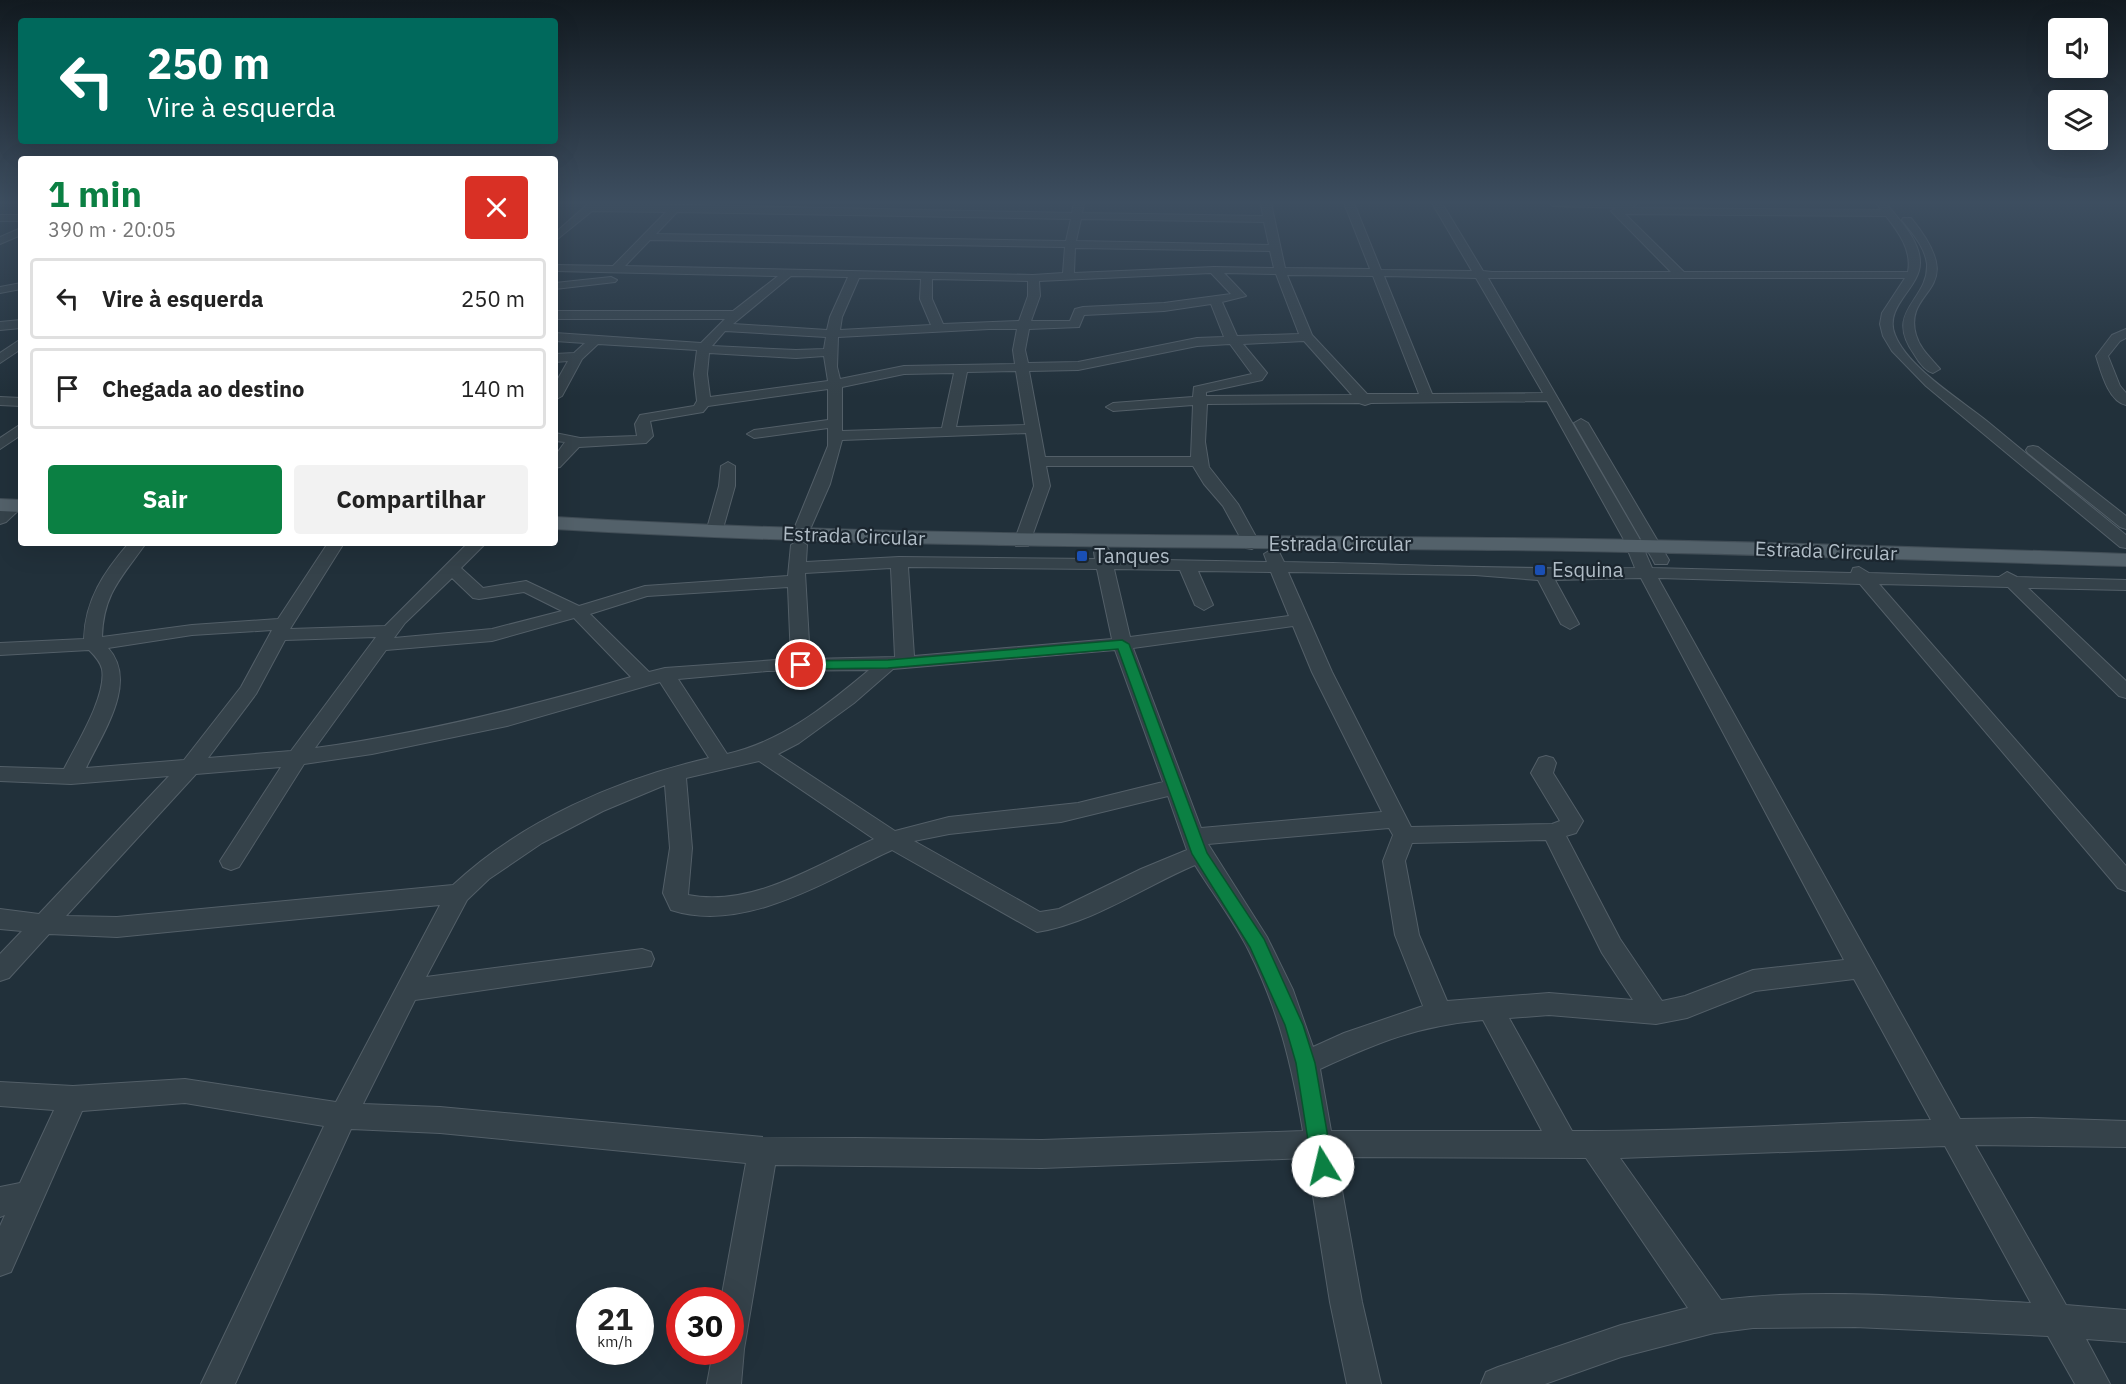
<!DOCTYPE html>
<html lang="pt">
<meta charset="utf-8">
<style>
body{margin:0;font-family:"IBM Plex Sans",sans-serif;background:#f2f2f2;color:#222;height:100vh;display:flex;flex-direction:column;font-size:22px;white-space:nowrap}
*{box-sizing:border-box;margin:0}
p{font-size:20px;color:#767676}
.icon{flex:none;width:33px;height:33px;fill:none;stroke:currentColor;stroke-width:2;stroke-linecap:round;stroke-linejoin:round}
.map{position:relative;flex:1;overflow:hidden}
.sheet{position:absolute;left:18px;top:156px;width:540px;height:390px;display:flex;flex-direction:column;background:#fff;border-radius:6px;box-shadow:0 6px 24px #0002}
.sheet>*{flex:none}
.banner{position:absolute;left:18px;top:18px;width:540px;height:126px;border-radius:6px;box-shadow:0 6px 24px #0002;background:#00695c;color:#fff;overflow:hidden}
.fabs{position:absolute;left:2048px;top:18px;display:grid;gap:12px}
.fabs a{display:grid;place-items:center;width:60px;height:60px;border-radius:6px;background:#fff;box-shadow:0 6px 24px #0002;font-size:30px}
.speed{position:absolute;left:576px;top:1287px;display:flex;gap:12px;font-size:30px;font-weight:700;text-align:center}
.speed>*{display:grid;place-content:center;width:78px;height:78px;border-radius:50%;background:#fff;box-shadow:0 6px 24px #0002;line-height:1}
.speed small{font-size:15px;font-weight:400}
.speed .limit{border:9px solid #d22;background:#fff;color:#111}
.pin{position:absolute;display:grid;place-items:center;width:51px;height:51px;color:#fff;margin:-26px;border:3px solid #fff;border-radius:50%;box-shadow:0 2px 6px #0007}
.me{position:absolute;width:66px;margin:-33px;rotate:351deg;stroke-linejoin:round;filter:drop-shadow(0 0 4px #0008)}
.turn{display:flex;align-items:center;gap:21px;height:126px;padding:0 30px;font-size:27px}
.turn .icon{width:78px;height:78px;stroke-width:2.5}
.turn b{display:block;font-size:42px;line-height:51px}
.round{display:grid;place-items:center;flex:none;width:63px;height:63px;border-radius:6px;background:#f2f2f2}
.headline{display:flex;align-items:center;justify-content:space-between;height:102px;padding:0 30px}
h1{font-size:36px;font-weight:700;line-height:45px;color:#0b8043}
.button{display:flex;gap:12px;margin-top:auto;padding:12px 30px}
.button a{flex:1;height:69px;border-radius:6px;background:#0b8043;color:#fff;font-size:24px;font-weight:700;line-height:69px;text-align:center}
.button a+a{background:#f2f2f2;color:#222}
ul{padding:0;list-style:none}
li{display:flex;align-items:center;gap:18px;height:81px;margin:0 12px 9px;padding:0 18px;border:3px solid #e0e0e0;border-radius:6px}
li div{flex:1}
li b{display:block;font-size:22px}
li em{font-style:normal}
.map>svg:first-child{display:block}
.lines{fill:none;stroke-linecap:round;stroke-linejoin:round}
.minor-casing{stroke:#535f68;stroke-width:2}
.major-casing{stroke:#414d56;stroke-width:2}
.minor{fill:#35424a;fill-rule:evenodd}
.major{fill:#53616a;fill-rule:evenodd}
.route{fill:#0b8043;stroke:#07532c;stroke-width:1.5}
.transit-dot{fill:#1a4fb4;stroke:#1b262f;stroke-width:2}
.labels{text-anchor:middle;stroke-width:4.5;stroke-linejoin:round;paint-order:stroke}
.street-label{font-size:20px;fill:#b0bcc6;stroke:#1b262f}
.poi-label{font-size:20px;fill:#b0bcc6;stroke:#1b262f;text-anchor:start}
</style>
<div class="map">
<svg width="2126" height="1384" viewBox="0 0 2126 1384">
<rect width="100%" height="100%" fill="#21303a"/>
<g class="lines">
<defs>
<path id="minor" d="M589,203L1072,213L1074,203H1084L1082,213L1263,216L1261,203H1271L1285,268L1370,269L1344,203H1354L1381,270L1472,271L1432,203H1442L1483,271L1492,272H1671L1613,213L1611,211L1616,208L1881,210L1876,203H1886C1899,220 1920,240 1920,262C1921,288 1883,306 1895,335C1908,368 1961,400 1988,422C2034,460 2080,498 2126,535V548L2120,547L1926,386L1892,351L1883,336L1880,324L1882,313L1905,278H1488L1639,538L1652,568L1851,573L1853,568L1859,567L1869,573L1999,577L2007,572L2017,577L2126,580V590L2028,588L2126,681V698L2119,696L2008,587L1879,584L2126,866V891L2118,888L1860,584L1658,578L1960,1119L2033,1118L2126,1121V1147L1975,1145L2066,1305L2126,1310V1342L2086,1339L2110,1384H2075L2048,1336L1855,1327L1753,1328L1714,1333L1621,1357L1545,1384H1481L1486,1372L1498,1367L1621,1325L1688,1308L1586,1158L1336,1157L1362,1302L1381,1384H1347L1330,1302L1307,1158L1042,1168L775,1165L744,1349L741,1384H707L713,1352H730V1300H721L746,1163L440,1133L351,1129L235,1384H201L324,1126L185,1103L82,1111L11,1272L0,1276V1226L5,1215L0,1217V1187L20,1183L54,1110L0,1106V1082L73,1086L185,1079L336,1102L440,905L117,937L49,934L9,978L0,981V954L22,931L0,929V909L39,914L169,776L71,784L0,781V767L64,769C76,745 107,696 102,669C100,661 94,655 89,650L0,655V643L84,639C85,600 104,572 129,543H146C123,576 103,593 102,637L192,625L278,619L328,543H344L290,629L385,626L468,543H486L461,568L483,588L526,581L579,606L645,586L788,576L791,545L799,540L807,545L806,562L899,557L1095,559L1094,552L1102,547L1108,548L1112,559L1267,562L1264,554L1272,549L1278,550L1284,562C1401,564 1518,570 1635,568L1623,538L1547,401L1371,403L1365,405L1359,403L1207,404L1205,442L1209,467L1238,504L1260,544L1252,549L1246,548L1223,506L1204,484L1193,466H1046L1050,486L1030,542L1028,546H1016L1014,542L1034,486L1026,433L842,440L830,484L808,534L806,537H794L792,534L828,446V428L754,438L747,434L754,430L828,420V389L708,406L703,412L650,421L653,436L646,443L579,447L560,467L555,468V456L565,442L555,441V433L580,438L637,436L635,424L640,415L694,406L697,401L694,374L697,350L598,344L582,359L562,396L555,400V384L568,361L555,362V354L574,353L585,343L555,341V333L701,343L725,319H555V311H733L778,276L555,271V265L613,266L666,212L592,211L555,241V233ZM677,212L1071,219L1066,241L656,234ZM1625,214L1886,216C1899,233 1912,250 1908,272H1684ZM1081,219L1264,222L1269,245L1076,241ZM650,240L1065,247L1063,273L1033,275L625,266ZM1075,248L1270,251L1274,268L1214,267L1074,273ZM1211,273L1231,294L1164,303L1083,307L1075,309L1070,321H1031L1040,296L1039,281ZM1224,273L1276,274L1299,334L1237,336L1222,302L1246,296ZM1287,275L1373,276L1419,394H1367L1312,335ZM791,276L848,277L830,317L827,330L733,324ZM1384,276L1476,278L1543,393L1432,394ZM859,278L921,279L920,299L931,325L840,330L842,317ZM932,279L1028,281V296L1019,321L943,324L932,299ZM1211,304L1224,337L1197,338L1078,362L1028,363L1025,350L1029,329L1079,327L1084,315L1164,311ZM989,329H1017L1013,350L1015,364L904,366L840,379L837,367L838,337ZM725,331L826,337L824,349L796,350L712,346ZM1304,341L1352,395L1206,396V392L1262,380L1267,373L1243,344ZM1230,344L1252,374L1194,387L1193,397L1113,403L1106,407L1113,411L1193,405L1191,457H1045L1029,371L1078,370L1197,346ZM709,353L796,358L824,356L828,381L710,397L707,374ZM1016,371L1025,425L956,427L967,372ZM954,373L942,428L842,431V387L904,374ZM908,567L1097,569L1112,639L914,656ZM891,568L895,657L810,659L805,573ZM1114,569L1180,570L1195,605L1204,610L1213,605L1198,571L1271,572L1289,616L1130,637ZM1288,572L1475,575L1538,580L1561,624L1570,629L1579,624L1555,580L1641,578L1844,960L1753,970L1685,996L1662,1001L1620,939L1566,836L1576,833L1583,821L1553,773L1556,763L1553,758L1546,756L1539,758L1531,773L1560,821L1552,824L1411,827L1332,672ZM452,578L473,598L479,599L524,592L562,611L492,629L394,638L405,623ZM788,587L791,659L665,668L649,672L590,614L647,596ZM574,618L631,677C527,707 423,733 315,748L386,650L492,641ZM1293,626L1312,672L1382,812L1201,828L1133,648ZM272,630L241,687L184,760L86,768C102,734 139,682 108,648L192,635ZM376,637L291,751L208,758L256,694L285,640ZM1115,650L1163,782L1078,803L949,817L895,831L778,754L799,743L854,703L893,669ZM869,670C826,706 783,741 727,754L678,679L767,671ZM660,682L709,758C618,779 521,821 453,885L117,917L66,916L196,774L281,767L220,861L223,867L231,870L239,867L304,764L372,754L507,726ZM759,761L874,839C818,864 753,908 688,895L692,848L686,778ZM665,785L670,848L663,893L671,910C745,934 827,880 892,850L1037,932C1093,923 1143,887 1195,865C1213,894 1234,921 1249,951C1279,1011 1292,1066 1303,1131L1042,1140L763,1137L440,1107L363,1104L415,1000L651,966L654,959L651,952L642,949L426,977L467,900L489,879L542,843L603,811ZM1168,796L1187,850L1141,869L1059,909L1040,912L914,841L949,834L1061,822ZM1389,828L1393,835L1383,861L1395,935L1423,1006L1344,1033L1313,1047L1293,990L1267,937L1208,844ZM1546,840L1602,953L1633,1000L1549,993L1447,1001L1419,935L1405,861L1412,843ZM1854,979L1931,1120C1811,1123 1692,1132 1572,1131L1509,1018L1549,1015L1656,1024L1687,1018L1755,991ZM1483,1020L1542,1131H1331L1320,1069C1379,1042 1417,1026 1483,1020ZM1945,1146L2031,1303C1928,1298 1823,1287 1721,1300L1620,1158Z
M1548,203H1635L1636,205L1631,208L1553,206Z
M0,215H21V221H0Z
M1903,218H1911C1973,294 1902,286 1916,335C1920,349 1931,358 1940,369L1933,373C1925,371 1918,361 1914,354C1883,310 1929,301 1927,264C1925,247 1912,233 1902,220Z
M21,228V235L0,244V237Z
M611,277L617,280L615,282L555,289V283Z
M21,283V289L0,293V287Z
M21,320V328L0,330V322Z
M2126,329V338L2120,341L2108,356L2120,386L2126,393V405C2108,401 2101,371 2096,356L2112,335Z
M21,339V349L0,363V353Z
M0,397L21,398V406L0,405Z
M1581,419L1588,423L1669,560L1667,564H1655L1653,560L1574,423Z
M21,424V435L0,449V438Z
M2033,446L2038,447L2126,516V529L2120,527L2028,453L2026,450L2028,447Z
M728,462L735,466V486L722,532L714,537L706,532L719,486L721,466Z
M15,500L21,502V508L6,522L0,524V510Z"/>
<path id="major" d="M0,499L21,500V512L0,511Z
M555,517C871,536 1186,535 1502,538C1710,540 1918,547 2126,554V566C1918,560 1710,552 1502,550C1186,547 871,548 555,529Z"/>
</defs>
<use href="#minor" class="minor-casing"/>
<use href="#major" class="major-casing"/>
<use href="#minor" class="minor"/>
<use href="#major" class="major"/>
</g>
<linearGradient id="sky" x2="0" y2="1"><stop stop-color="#121a20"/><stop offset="0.51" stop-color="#3d4e60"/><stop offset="1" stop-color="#3d4e60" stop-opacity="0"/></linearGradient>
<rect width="2126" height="397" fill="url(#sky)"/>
<path class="route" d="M1122,640L1129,644L1207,853L1264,939L1303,1025L1315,1063L1333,1166L1330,1172L1323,1175L1315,1172L1312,1166L1296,1063L1285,1025L1250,947L1192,854L1118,649L888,668L801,669L794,665L801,661L888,660Z"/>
<g class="transit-dot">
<rect x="1076" y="550" width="12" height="12" rx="3"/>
<rect x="1534" y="564" width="12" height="12" rx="3"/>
</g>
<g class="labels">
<g class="street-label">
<text transform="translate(854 536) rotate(2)" y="7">Estrada Circular</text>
<text x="1340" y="551">Estrada Circular</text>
<text transform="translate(1826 551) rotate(2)" y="7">Estrada Circular</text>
</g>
<g class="poi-label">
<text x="1094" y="563">Tanques</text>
<text x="1552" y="577">Esquina</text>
</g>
</g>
</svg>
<div class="fabs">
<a><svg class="icon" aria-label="sound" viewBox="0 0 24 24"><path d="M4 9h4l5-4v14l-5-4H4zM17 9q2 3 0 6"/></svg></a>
<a><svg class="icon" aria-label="layers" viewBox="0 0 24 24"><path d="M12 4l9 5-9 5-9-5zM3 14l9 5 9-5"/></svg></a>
</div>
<div class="speed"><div>21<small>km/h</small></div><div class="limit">30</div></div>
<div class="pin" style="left:801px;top:665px;background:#d93025"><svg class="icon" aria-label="arrive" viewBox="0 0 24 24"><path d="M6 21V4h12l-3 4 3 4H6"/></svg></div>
<svg class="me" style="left:1323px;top:1166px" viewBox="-20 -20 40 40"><circle r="19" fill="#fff"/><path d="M0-13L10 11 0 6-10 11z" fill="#0b8043"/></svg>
<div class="banner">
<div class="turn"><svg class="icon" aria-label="left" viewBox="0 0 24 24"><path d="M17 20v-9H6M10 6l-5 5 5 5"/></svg><div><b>250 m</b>Vire à esquerda</div></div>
</div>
<section class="sheet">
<div class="headline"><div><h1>1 min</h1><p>390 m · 20:05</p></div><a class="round" style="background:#d93025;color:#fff"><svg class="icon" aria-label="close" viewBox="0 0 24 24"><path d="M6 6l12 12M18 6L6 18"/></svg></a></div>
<ul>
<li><svg class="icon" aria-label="left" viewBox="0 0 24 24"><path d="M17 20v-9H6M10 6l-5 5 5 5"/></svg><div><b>Vire à esquerda</b></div><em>250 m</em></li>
<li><svg class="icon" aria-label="arrive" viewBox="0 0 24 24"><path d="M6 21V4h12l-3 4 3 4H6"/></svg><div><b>Chegada ao destino</b></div><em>140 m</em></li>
</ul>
<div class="button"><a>Sair</a><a>Compartilhar</a></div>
</section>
</div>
